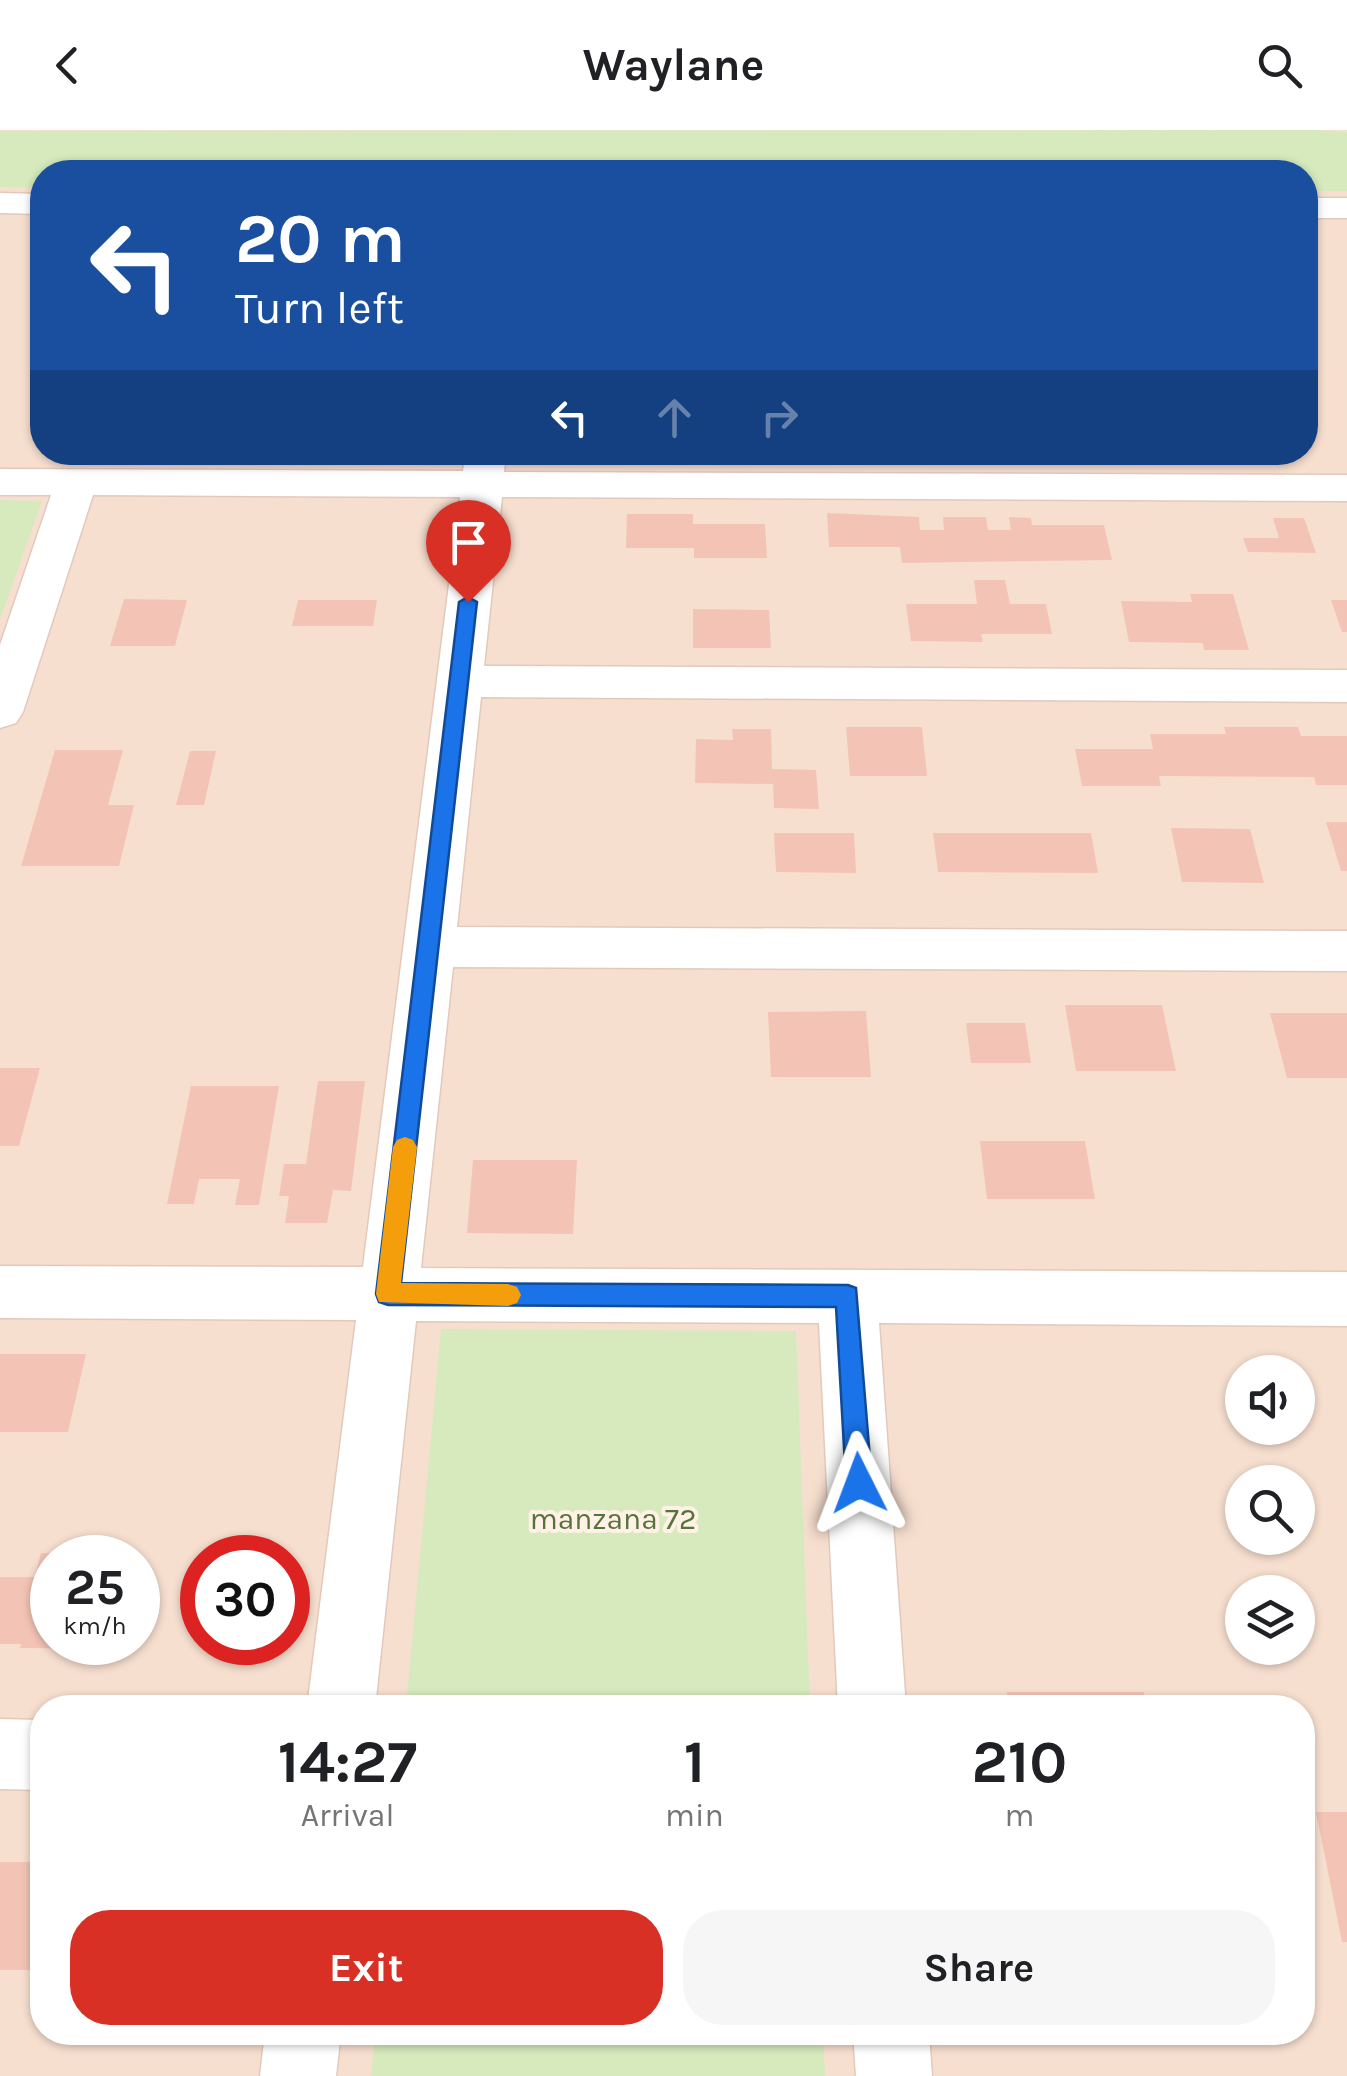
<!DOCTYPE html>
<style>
body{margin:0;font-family:Karla,sans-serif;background:#f6f6f6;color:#202124;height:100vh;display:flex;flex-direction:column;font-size:38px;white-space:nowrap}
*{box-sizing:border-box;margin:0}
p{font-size:32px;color:#757577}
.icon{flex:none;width:55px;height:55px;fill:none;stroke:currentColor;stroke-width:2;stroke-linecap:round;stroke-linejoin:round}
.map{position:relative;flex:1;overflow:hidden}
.sheet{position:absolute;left:30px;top:1565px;width:1285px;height:350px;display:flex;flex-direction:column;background:#fff;border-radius:40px;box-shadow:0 2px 8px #0004}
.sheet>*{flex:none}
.banner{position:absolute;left:30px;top:30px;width:1288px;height:305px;border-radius:40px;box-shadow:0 2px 8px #0004;background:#1a4fa0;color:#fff;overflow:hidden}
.buttons{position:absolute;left:1225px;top:1225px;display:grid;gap:20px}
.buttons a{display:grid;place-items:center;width:90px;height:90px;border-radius:50%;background:#fff;box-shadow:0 2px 8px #0004;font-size:50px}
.speed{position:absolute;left:30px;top:1405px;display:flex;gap:20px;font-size:50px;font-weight:700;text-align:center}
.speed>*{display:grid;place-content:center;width:130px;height:130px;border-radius:50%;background:#fff;box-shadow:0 2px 8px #0004;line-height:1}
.speed small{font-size:25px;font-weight:400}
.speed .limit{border:15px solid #d22;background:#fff;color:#111}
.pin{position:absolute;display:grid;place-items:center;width:85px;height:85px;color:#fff;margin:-102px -42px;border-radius:50% 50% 50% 0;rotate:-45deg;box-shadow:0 0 10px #0007}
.pin .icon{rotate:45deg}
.me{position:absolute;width:110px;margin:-55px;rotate:357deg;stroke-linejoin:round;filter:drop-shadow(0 0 8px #0008)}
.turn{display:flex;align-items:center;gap:35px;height:210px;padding:0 40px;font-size:45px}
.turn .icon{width:130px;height:130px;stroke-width:2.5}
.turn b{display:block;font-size:70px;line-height:85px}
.lanes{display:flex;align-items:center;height:95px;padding:0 40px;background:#0003;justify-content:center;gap:50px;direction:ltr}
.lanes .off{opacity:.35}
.eta{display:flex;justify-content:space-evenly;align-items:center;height:170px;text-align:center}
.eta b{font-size:60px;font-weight:700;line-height:70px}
.button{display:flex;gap:20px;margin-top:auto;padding:20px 40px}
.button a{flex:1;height:115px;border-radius:40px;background:#d93025;color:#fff;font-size:40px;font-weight:700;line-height:115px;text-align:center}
.button a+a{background:#f6f6f6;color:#202124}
header{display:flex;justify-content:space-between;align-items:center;height:130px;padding:0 40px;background:#fff;font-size:45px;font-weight:700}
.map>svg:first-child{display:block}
.residential{fill:#f7dfcf;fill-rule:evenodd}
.green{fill:#d6eabd}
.building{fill:#f3c4b5}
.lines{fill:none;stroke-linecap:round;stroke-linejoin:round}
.minor-casing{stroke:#e3c9bd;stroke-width:3}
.minor{fill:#fff;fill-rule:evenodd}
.route{fill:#1a73e8;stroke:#114b97;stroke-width:2.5}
.slow{fill:#f59e0b}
.labels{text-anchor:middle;stroke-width:8;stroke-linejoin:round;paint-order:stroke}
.park-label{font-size:30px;fill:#55743b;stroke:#fff1e5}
</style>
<header><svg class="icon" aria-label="back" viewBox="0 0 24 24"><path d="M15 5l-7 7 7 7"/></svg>Waylane<svg class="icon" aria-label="search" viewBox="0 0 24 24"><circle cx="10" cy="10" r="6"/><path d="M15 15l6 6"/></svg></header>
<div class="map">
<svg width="1347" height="1946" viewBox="0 0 1347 1946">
<rect width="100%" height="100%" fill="#fdecde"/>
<path class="residential" d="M0,0H1347V1946H0ZM42,42H1305V322H42ZM1242,1242H1298V1298H1242ZM1242,1352H1298V1408H1242ZM52,1428H138V1512H52ZM202,1428H288V1512H202ZM1242,1462H1298V1518H1242ZM42,1578H1302V1902H42Z"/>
<path class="green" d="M1317,0L1347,2V61H1305V42H42V58L0,57V1Z
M0,370L42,371L0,490Z
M441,1199L796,1201L810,1577H406Z
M375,1903H823L825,1946H371Z"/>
<path class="building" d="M827,383L919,387L920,400H944L943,387H986L988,400H1011L1009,387L1031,388L1032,395H1104L1112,430L902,433L900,417H829Z
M627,384H693V394H765L767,428H694V418H626Z
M1273,388H1304L1316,423L1248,422L1243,408H1279Z
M974,450H1005L1010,474H1046L1052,504H981L983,512L911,511L906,474H977Z
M1190,464H1233L1249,520H1204L1203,513L1129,512L1121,471L1192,472Z
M124,469L187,470L175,516H110Z
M298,470H377L373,496H292Z
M1331,470H1347V502H1342Z
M693,479L769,480L771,518H693Z
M846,597H922L927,646H850Z
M1224,597H1298L1301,606H1347V655H1316L1314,647L1159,646L1161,656H1082L1075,619H1153L1150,604H1226Z
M732,599H771L772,639L816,640L819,679L774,678L773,654L695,653L696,609L733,610Z
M55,620H123L108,675H134L119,736H21Z
M190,621H216L204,675H176Z
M1326,692H1347V741H1341Z
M1171,698L1250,699L1264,753L1182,752Z
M774,703H854L856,743L776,742Z
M933,703H1091L1098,743L938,742Z
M1065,875H1162L1176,941H1076Z
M866,881L871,947H771L768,882Z
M1270,883H1347V948H1287Z
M966,893H1025L1031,933H971Z
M0,938H40L19,1016H0Z
M318,951H365L351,1061L333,1060L327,1093H285L289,1066H279L284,1034H306Z
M191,956H279L259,1075H235L240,1049H199L194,1074H167Z
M980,1011H1085L1095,1069H987Z
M473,1030H577L573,1104L467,1103Z
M0,1224H86L68,1302H0Z
M41,1423L91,1424V1428H52V1512H129L128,1519L20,1518L21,1514H0V1447H35Z
M1007,1562H1144L1146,1578H1008Z
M1316,1682H1347V1812H1342Z
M0,1732H42V1779L30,1840H0Z"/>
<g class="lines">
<defs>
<path id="minor" d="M0,63L42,64V84L0,83Z
M1305,68H1347V88H1305Z
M466,322H506L504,342L1347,345V371L502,367L484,536L1347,540V572L481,567L457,797L1347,801V841L453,837L421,1138L1347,1142V1196L879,1193L906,1578H838L819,1193L416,1191L375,1578H307L356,1190L0,1188V1136L363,1137L460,367L93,365L23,582L16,593L0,598V515L51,365H0V339L463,341Z
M0,1589L42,1590V1660L0,1659Z
M265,1902H341L336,1946H260Z
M853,1902H929L932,1946H856Z"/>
</defs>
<use href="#minor" class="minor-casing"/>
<use href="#minor" class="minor"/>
</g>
<path class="route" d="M468,467L477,472L401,1153L848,1155L856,1158L872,1353L868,1362L859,1366L849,1362L846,1353L836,1177L388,1175L379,1172L376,1164L459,472Z"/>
<path class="slow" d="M405,1007L413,1010L417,1017L401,1153L508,1154L517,1157L521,1165L517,1173L508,1176L379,1172L376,1164L393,1017L397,1010Z"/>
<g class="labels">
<g class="park-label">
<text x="613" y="1399">manzana 72</text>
</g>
</g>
</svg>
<div class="buttons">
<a><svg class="icon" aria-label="sound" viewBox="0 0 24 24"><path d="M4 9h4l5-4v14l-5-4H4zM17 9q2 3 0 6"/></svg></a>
<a><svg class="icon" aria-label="search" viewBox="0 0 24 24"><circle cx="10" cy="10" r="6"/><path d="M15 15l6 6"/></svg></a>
<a><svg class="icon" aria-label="layers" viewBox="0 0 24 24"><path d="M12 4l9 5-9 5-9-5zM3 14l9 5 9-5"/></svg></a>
</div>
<div class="speed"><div>25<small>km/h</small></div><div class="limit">30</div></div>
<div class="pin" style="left:468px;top:472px;background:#d93025"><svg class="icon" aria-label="arrive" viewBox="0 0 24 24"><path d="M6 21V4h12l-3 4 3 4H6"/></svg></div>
<svg class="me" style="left:859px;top:1353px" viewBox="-20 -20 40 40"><path d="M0-17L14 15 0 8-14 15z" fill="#1a73e8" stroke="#fff" stroke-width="4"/></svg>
<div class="banner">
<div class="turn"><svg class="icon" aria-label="left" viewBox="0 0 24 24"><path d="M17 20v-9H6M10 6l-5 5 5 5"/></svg><div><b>20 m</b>Turn left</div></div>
<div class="lanes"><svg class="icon" aria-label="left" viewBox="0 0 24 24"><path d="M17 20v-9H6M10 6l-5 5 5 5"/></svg><svg class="icon off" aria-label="ahead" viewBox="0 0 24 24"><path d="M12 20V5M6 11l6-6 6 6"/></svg><svg class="icon off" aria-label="right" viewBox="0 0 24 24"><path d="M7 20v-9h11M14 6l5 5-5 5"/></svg></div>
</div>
<section class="sheet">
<div class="eta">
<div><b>14:27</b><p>Arrival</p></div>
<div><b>1</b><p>min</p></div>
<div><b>210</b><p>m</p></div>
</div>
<div class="button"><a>Exit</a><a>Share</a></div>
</section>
</div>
